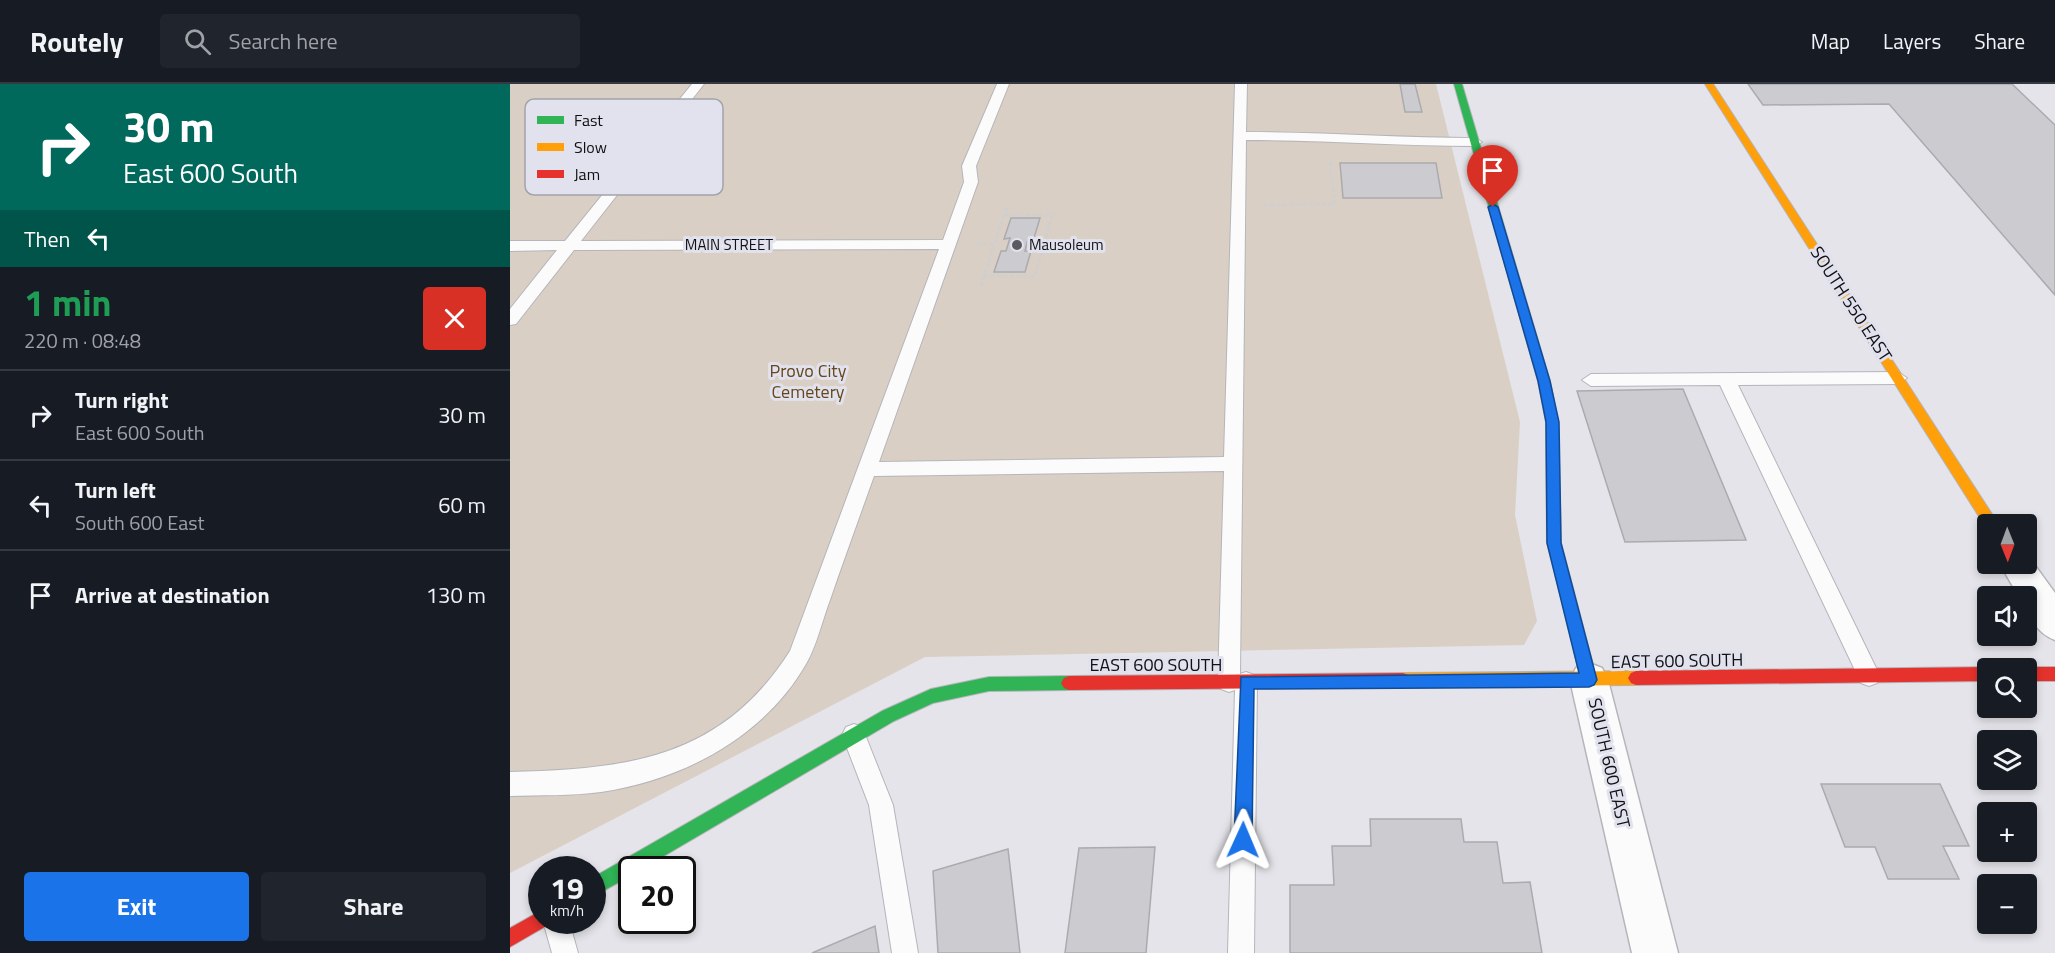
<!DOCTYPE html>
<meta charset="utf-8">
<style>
body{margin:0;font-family:"Titillium Web",sans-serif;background:#20242c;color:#f1f3f6;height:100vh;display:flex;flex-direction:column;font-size:22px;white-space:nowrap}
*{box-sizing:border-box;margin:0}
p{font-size:20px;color:#9ea1a6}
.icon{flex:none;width:33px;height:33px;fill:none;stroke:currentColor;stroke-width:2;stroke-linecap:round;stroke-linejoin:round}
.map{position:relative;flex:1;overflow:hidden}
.details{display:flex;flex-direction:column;background:#171b24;width:510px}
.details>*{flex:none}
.hud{background:#00695c;color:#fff;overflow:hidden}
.needle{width:39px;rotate:179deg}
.buttons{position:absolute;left:1467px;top:430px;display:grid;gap:12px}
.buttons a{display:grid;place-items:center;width:60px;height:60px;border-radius:6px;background:#171b24;box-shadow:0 3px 9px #0003;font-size:30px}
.speed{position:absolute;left:18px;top:772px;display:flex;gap:12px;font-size:30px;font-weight:700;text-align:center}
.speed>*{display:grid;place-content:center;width:78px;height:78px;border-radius:50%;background:#171b24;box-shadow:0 3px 9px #0003;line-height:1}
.speed small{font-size:15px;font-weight:400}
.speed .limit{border:3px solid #111;border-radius:9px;background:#fff;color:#111}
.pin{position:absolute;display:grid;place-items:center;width:51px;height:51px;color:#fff;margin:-62px -26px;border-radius:50% 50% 50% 0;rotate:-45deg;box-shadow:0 0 6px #0007}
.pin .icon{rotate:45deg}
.me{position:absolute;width:66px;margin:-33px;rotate:1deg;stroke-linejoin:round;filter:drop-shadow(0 0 4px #0008)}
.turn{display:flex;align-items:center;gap:21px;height:126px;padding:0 24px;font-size:27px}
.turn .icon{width:78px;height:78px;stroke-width:2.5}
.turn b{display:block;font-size:42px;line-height:51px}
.then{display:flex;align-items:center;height:57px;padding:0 24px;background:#0003;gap:12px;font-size:22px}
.round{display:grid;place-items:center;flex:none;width:63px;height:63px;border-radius:6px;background:#20242c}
.summary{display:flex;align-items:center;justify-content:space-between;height:102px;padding:0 24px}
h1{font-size:36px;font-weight:700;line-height:45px;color:#1e9e55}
.primary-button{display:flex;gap:12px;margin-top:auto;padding:12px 24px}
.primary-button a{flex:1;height:69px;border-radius:6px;background:#1a73e8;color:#fff;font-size:24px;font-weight:700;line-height:69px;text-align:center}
.primary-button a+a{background:#20242c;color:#f1f3f6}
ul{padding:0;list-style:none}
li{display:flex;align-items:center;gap:18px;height:90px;padding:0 24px;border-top:2px solid #363941}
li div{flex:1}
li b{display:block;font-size:22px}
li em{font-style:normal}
header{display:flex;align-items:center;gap:36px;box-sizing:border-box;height:84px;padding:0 30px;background:#171b24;border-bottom:2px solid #363941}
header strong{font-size:28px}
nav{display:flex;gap:33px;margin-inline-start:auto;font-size:21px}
.search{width:420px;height:54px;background:#20242c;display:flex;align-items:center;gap:15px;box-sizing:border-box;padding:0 21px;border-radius:6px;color:#9ea1a6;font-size:22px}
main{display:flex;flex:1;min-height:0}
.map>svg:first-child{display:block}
.green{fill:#dacfc5}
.building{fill:#cbcbd0;stroke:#ababaf;stroke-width:1.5}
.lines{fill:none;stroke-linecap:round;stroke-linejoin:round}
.lane-casing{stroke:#b5b5ba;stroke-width:2}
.street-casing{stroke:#b5b5ba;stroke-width:3}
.fast-casing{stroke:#b5b5ba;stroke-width:2}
.slow-casing{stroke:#b5b5ba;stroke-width:2}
.jam-casing{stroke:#b5b5ba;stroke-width:2}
.path{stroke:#cfcfd0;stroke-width:3;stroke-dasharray:4.5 2;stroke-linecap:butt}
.lane{fill:#fbfbfc;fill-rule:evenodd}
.street{fill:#fbfbfc;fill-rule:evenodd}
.fast{fill:#30b455;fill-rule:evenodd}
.slow{fill:#ff9f0a;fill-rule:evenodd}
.jam{fill:#e5322d;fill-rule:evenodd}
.route{fill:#1a73e8;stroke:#114b97;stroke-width:1.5}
.poi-dot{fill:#5a5b5f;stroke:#e1e2ed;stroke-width:2}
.labels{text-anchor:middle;stroke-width:6;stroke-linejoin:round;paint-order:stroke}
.far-street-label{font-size:15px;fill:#101114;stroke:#e1e2ed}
.far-poi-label{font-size:15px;fill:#101114;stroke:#e1e2ed;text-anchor:start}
.street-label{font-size:18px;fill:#101114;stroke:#e1e2ed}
.park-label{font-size:18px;fill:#66471b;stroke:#e1e2ed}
.key{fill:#e1e2ed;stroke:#a2a3ac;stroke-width:1.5}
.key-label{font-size:16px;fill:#101114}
</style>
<header>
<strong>Routely</strong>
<div class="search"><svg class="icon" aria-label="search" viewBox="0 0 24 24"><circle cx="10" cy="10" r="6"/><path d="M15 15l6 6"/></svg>Search here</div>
<nav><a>Map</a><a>Layers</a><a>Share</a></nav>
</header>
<main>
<section class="details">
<div class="hud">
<div class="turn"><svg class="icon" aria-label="right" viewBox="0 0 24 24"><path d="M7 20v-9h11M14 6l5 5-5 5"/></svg><div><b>30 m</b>East 600 South</div></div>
<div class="then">Then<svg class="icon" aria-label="left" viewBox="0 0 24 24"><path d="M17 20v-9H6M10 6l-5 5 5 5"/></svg></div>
</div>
<div class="summary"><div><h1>1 min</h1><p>220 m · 08:48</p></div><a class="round" style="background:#d93025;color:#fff"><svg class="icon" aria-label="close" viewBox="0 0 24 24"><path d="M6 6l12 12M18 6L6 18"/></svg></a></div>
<ul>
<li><svg class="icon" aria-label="right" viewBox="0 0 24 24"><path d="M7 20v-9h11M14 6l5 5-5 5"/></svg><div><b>Turn right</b><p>East 600 South</p></div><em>30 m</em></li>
<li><svg class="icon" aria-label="left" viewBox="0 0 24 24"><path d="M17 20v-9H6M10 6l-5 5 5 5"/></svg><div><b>Turn left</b><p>South 600 East</p></div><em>60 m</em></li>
<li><svg class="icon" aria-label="arrive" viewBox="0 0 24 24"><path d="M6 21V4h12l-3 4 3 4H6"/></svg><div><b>Arrive at destination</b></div><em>130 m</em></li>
</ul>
<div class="primary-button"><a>Exit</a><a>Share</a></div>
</section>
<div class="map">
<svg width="1545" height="869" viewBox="0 0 1545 869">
<rect width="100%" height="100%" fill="#e4e4ea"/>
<path class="green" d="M0,0H926L1010,338L1005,431L1027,537L1014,561L415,573L0,789Z"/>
<path class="building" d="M890,0H905L912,28H895Z
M1238,0H1502L1545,41V211L1379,20L1253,21Z
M830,79H926L932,114H833Z
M501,134H530L524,154L518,155L515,167H521L515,188H484L491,167H496L500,154L494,155Z
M1173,305L1236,456L1115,458L1067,307Z
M1311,700H1430L1459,762H1433L1449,795H1378L1365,763H1335Z
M860,735H951L954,758H987L993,799L1020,798L1032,869H780V801H824L822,762H861Z
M645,763L636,869H555L569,764Z
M498,765L510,869H428L423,787Z
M365,842L369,869H302Z"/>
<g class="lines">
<defs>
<path id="lane" d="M182,0H194L71,157L433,156L454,98L452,82L487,0H499L466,82L468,98L369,378L714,373L725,0H737L736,48C813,48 889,54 965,54L972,58L965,62C889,62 813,56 736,56L730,590L736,588L744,591L747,598L744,869H718L725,606L719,608L711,605L708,598L714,387L364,392C349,434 334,475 320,516C312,537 307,561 296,580C254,653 173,696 91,708C61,712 30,711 0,712V688C117,685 211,675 280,567L429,165L64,166L6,240L0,241V225L47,166L0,167V157H55Z
M1388,288L1397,294L1388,300L1228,301L1370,592L1367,599L1359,602L1351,599L1210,301L1081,302L1072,296L1081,290Z
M344,640L352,643L383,721L408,869H382L359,721L332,651L336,643Z
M33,837H59L68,869H42Z"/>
<path id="street" d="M1516,469L1545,509V556C1527,549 1516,532 1516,513H1509L1490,480H1516Z
M1079,579L1092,584L1098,596L1168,869H1122L1060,596L1066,584Z"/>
<path id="fast" d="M944,0H952L1040,297L1048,338L1051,459L1064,508L1062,512L1057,514L1052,512L1050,508L1037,459L1036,338L1028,297Z
M559,592L564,594L567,599L564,604L559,606L479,607L423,619L384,637L130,786H122V791L82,813V794L372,627L421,605L479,593Z"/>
<path id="slow" d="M1195,0H1203L1489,441H1478L1477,445Z
M1126,587L1131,589L1134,594L1131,599L1126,601L893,603L888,601L885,596L888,591L893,589Z"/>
<path id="jam" d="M1057,502L1062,504L1064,508L1087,596L1084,601L1079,603L1074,601L1071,596L1050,508L1052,504Z
M1478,583L1483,585H1478V597L1126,601L1121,599L1118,594L1121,589L1126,587Z
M1516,583H1545V597H1516V585H1511Z
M893,589L898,591L901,596L898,601L893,603L559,606L554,604L551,599L554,594L559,592Z
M32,826V837H40L38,841L0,863V844Z"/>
</defs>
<use href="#lane" class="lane-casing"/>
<use href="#street" class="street-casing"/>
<use href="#fast" class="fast-casing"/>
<use href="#slow" class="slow-casing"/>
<use href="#jam" class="jam-casing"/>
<path class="path" d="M753,121L825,120L820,76
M466,160H484
M474,192H525L542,131H494
M471,202L497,122"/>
<use href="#lane" class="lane"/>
<use href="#street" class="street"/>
<use href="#fast" class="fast"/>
<use href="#slow" class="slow"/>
<use href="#jam" class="jam"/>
</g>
<path class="route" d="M983,120L988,123L1040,297L1049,338L1051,459L1087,596L1084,601L1079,603L744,605L742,756L739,762L733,765L727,762L724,756L731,593L1069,589L1037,459L1036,338L1028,297L978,123Z"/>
<circle class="poi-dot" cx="507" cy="161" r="6"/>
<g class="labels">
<g class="far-street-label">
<text x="219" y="166">MAIN STREET</text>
</g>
<g class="far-poi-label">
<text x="519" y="166">Mausoleum</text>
</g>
<g class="street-label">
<text transform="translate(1341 220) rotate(57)" y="6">SOUTH 550 EAST</text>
<text transform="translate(1167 577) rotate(-1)" y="6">EAST 600 SOUTH</text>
<text x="646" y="587">EAST 600 SOUTH</text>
<text transform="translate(1099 679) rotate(77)" y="6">SOUTH 600 EAST</text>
</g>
<g class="park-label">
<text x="298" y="293">Provo City<tspan x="298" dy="21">Cemetery</tspan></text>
</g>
</g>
<rect x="15" y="15" width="198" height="96" rx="9" class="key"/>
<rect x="27" y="32" width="27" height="8" fill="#30b455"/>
<rect x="27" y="59" width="27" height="8" fill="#ff9f0a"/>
<rect x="27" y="86" width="27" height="8" fill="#e5322d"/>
<g class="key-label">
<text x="64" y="42">Fast</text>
<text x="64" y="69">Slow</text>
<text x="64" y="96">Jam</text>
</g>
</svg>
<div class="buttons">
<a><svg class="needle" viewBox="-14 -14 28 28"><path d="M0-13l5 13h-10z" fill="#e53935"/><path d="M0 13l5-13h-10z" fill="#9ea1a6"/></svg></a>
<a><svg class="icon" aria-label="sound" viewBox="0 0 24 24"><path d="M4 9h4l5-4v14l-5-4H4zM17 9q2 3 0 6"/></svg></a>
<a><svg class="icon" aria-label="search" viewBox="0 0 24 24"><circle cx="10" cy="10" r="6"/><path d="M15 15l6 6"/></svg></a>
<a><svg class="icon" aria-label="layers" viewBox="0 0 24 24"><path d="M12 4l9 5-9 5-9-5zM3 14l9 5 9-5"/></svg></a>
<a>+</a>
<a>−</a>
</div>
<div class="speed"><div>19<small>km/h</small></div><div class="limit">20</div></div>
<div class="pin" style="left:983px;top:123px;background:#d93025"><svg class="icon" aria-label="arrive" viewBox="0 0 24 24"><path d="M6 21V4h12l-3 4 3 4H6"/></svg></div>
<svg class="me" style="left:733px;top:756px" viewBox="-20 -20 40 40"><path d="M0-17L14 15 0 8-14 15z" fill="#1a73e8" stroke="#fff" stroke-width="4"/></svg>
</div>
</main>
